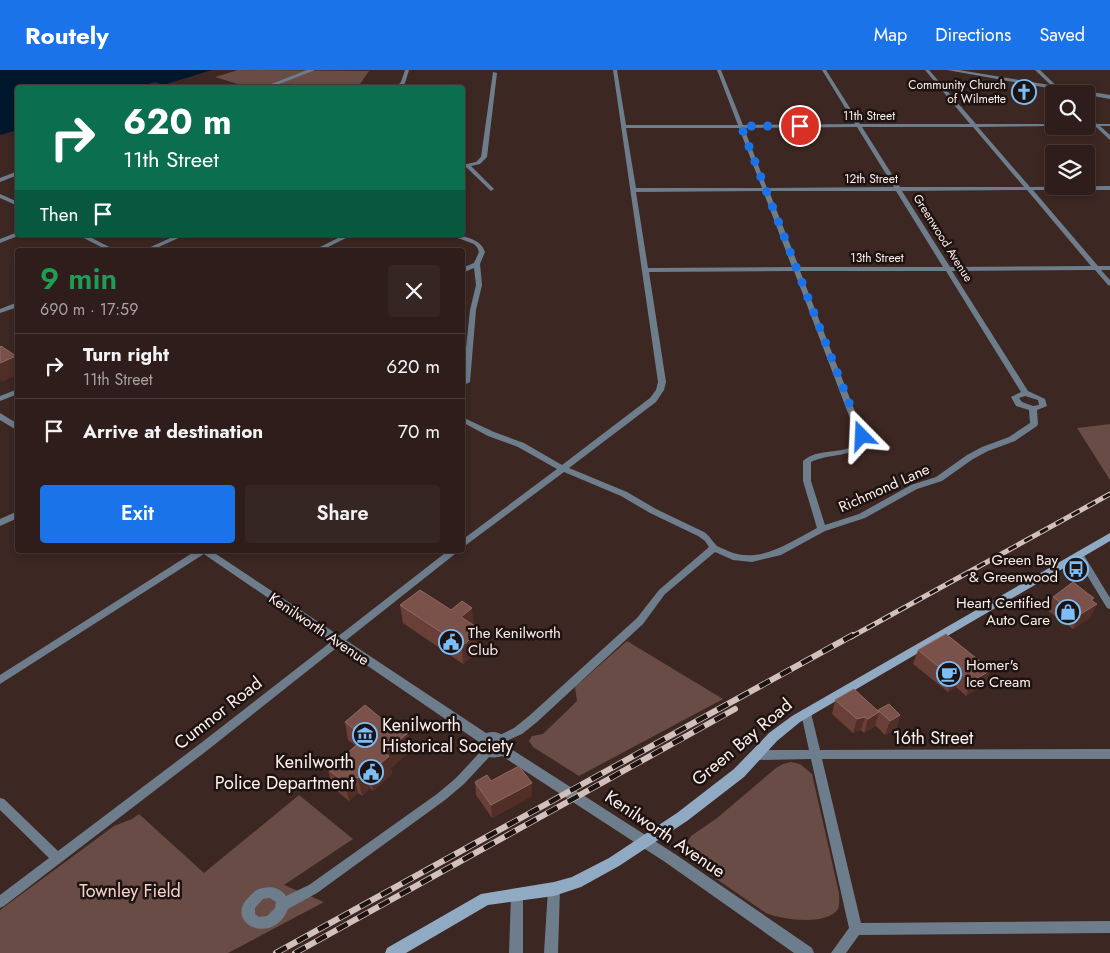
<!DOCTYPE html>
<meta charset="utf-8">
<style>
body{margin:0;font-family:Jost,sans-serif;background:#362623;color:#f1f3f6;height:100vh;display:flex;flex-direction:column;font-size:19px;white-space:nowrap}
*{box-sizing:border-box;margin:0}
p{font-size:16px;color:#a7a2a2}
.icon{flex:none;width:28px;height:28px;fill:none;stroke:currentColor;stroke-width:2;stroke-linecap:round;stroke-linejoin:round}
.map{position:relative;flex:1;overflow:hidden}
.panel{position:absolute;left:15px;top:178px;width:450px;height:305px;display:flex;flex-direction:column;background:#2e1d1a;border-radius:5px;box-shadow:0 2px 8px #0003,0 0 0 1px #493b39}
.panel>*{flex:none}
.banner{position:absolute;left:15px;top:15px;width:450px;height:152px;border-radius:5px;box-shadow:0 2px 8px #0003,0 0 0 1px #493b39;background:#0b6e4f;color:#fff;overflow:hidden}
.controls{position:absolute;left:1045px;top:15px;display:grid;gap:10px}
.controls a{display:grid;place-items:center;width:50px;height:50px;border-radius:5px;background:#2e1d1a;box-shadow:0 2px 8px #0003,0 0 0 1px #493b39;font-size:25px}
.pin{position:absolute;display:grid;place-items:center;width:42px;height:42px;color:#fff;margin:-21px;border:2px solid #fff;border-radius:50%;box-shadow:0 1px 5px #0007}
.me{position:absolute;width:55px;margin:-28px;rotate:339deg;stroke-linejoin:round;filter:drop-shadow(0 0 4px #0008)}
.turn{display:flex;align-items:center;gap:18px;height:105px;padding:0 25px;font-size:22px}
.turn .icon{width:65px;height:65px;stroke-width:2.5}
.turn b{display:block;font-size:35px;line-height:42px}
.then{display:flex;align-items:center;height:48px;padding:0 25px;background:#0003;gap:10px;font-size:19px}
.round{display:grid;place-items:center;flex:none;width:52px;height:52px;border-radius:5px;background:#362623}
.overview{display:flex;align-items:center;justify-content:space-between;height:85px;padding:0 25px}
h1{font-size:30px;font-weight:600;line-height:38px;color:#1e9e55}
.cta{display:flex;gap:10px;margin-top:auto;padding:10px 25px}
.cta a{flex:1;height:58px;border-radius:5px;background:#1a73e8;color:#fff;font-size:20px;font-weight:600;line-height:58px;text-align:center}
.cta a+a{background:#362623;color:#f1f3f6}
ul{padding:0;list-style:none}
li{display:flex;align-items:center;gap:15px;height:65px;padding:0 25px;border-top:1px solid #493b39}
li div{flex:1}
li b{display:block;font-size:19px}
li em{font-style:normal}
header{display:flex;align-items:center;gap:30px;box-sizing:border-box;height:70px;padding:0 25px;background:#1a73e8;color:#fff}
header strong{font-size:24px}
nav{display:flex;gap:28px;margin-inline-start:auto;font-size:18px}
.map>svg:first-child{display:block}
.green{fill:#694c45}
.water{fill:#00172c}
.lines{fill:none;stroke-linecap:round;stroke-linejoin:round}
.minor{fill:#6d7d8c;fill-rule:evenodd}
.tertiary{fill:#6d7d8c;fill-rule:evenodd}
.secondary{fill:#90aac3;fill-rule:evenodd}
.rail-far1-casing{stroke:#d2c0bd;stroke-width:5}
.rail-casing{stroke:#d2c0bd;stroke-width:6}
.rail-far1{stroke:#1d1311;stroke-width:3;stroke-dasharray:9;stroke-linecap:butt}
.rail{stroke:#1d1311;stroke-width:4.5;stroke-dasharray:12;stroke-linecap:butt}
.wall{fill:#6a3f37}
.shaded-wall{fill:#512e26}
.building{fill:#7a524a;stroke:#8f6a63}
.route{stroke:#1a73e8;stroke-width:9;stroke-dasharray:0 16.2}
.labels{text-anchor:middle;stroke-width:5;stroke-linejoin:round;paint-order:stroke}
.far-poi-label{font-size:12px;fill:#feeeeb;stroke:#1d1311;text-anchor:end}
.far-street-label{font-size:12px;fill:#feeeeb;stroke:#1d1311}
.street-label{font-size:15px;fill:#feeeeb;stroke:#1d1311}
.poi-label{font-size:15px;fill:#feeeeb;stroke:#1d1311;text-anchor:end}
.near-street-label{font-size:18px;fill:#feeeeb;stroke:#1d1311}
.near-poi-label{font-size:18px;fill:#feeeeb;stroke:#1d1311;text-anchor:start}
.near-park-label{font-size:18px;fill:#f4d2cb;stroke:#1d1311}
</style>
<header>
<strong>Routely</strong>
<nav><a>Map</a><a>Directions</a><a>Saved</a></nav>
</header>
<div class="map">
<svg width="1110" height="883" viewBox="0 0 1110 883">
<rect width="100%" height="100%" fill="#3d2722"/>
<path class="green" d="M238,0L369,1L360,14L349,18L247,17L215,7Z
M1110,354V410L1077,358Z
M627,571L723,629L579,706L533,677L529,671L532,666L543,664L577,631L575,617Z
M791,692L800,694L812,704L839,823C839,828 840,834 838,839C827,856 782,850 766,843L696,795L689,788L684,777L691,766L717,748L776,698L783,694Z
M299,725L353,769L284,815L324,832L228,883H0V840L114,756L132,749L139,744L204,803Z"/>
<path class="water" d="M0,0H212L163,15L155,12L138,17L18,18L17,60L0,65Z"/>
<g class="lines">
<path class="minor" d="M405,0H409L405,13L400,18H395L401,12Z
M613,0H617L626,55H738L717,0H721L743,55L855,54L822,0H826L860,54H970L925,0H929L976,54H1054V56H1055L978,57L1030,117L1110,116V120H1033L1098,196H1110V200H1101L1110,210V216L1108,215L1095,200L952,201L1028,321L1045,329L1047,336L1037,340L1038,354L1037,356L1015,371L988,381L973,389L942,411L917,419L865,448L825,461L781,485L752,492L733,490L715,482L665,524L643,554L537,652L522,664L500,674L496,673L495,670L496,667L514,658L529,646L637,548L659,520L709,477L705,471L698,466L650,443L621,426L564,402L462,478V470L557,399L518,377L488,366L462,352V347L494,362L524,373L562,395L650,328L656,320L658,312ZM857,57L894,117L767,118L744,58ZM862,57H973L1024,117H900ZM626,58H739L762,118H636ZM1027,120L1091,196L950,197L902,121ZM763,121L792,197L648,198L636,122ZM769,121H896L943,197H799ZM794,201L859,372C844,386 818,377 803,391V411L817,458C790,472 759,495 728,481C725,479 720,478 717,476C712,471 710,466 704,462L656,439L627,422L569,398L656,332L664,320L666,312L649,202ZM800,201H946L1021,322L1011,327L1016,336L1029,340L1030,353L1009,367L982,377L967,385L936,407L911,415L859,444L825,455L811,411V392C829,383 853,388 867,372ZM1025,326L1038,330L1039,335L1033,336L1022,332L1019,328Z
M1035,0H1040L1065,24H1060Z
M493,2L497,3L487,87L480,94L471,96L494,119L491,121L466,97L462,98V95L476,92L481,87Z
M1086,45L1097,54H1110V56H1100L1110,65V70L1095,56H1085H1086V54H1091L1086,49Z
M0,124L18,132V136L0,128Z
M18,162V165H20L0,173V169Z
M78,165H86L115,180H107Z
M177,165H185L152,180H144Z
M344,165H352L322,180H314Z
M450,165C463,165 481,169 485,182L480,194L482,215L476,240L470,312L462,316L470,240L476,215L474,198L462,203V198L474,193L479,182L477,177L474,174Z
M18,232V237L0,243V239Z
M18,319V324L0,331V326Z
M18,441V448L0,456V449Z
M197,480H209L207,482L0,614V605Z
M449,480H460L209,679L4,836L0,838V825L49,788L0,740V728L4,729L58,781L201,673Z
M1079,481L1082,482L1110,528V539L1107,538L1074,484Z
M806,639L810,640L811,643L820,680L1110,679V689H822L861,853L1110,851V863L859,865L846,883H831L849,858L811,689L757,690L753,688L751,685L753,682L757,680H809L801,643L802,640Z
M487,677L491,679L493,682L491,685L464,714L445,730L317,823L288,839C273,877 225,853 247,829C252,824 255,819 263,818C272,816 280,818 286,826L309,815L437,724L456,708L483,679ZM270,828L276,832L275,838L267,846L259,847L255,844V838L263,829Z
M554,813L558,815L560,819L558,883H544L548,819L550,815Z
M517,819L521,821L523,825V883H509L511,825L513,821Z"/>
<path class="tertiary" d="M307,0H315L269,18H261Z
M947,0H959L1110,25V29Z
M18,101V105L0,112V108Z
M0,343L18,354V361L0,350Z
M198,480H210L486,663C497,660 507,664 508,677L675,784L812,878L814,883H794L665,792L502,686C490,690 477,686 479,672ZM493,672L495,675L493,678L491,675Z"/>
<path class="secondary" d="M1110,463V471L800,652L777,671L744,707L687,751L619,796L581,817L554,826L488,835L406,883H385L387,878L481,824L554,812L572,807L609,788L677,743L734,699L769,663L792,646Z"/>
<defs>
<path id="rail-far1" d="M851,567L1110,424"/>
<path id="rail" d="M276,883L853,565
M295,883L735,639"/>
</defs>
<use href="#rail-far1" class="rail-far1-casing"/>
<use href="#rail" class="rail-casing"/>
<use href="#rail-far1" class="rail-far1"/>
<use href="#rail" class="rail"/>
</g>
<path class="wall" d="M1053,527L1093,531L1091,547L1073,559L1047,540Z
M400,535L474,555L483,578L463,594L403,553Z
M918,580L986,614L966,626L956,617L948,622L913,594Z
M835,630L878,641V640L900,645L896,659L885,665L875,655V656L864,663L861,660L853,663L832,644Z
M345,652L393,658L408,663L410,681L391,698L392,704L373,721L370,718L362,726L358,723L349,731L332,717L328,699L356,676L348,670Z
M491,711L532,713V726L492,748L476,725L475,712Z"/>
<path class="shaded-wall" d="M16,286L18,289V305L1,312L0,309V293Z
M1094,528L1088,540L1097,534L1091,547L1073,559L1079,545L1091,530Z
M472,538L474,556L461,547Z
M481,560L483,578L463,594L462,576Z
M991,600L986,614L966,626L971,612Z
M961,604L956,617L948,622L953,608Z
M879,642L875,656L864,663L868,649Z
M900,645L896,659L885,665L890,651Z
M865,647L861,660L853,663L857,649Z
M408,663L410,681L391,698L392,704L373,721L370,703L384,683Z
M366,700L370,718L362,726L358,708Z
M354,705L358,723L349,731L345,713Z
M532,713V726L492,748L491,735Z"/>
<path class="building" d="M1,276L16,286L0,293V277Z
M1073,512L1087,523L1094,528L1091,530L1097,534L1079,545L1053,527Z
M420,520L451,540L462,531L472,538L461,547L481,560L462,576L400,535Z
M946,564L991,600L971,612L961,604L953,608L918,580Z
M854,619L879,642L868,649L865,647L857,649L835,630Z
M889,634L900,645L890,651L878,640Z
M365,635L393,658L396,654L408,663L384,683L389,686L370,703L366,700L358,708L354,705L345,713L328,699L365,668L345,652Z
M519,696L532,713L491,735L475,712L487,705L491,711Z"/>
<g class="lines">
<path class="route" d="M800,56H741L862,366"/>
</g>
<defs>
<symbol id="church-ring" viewBox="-11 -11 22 22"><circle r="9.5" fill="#1d1311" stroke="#7cbef9" stroke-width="1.5"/><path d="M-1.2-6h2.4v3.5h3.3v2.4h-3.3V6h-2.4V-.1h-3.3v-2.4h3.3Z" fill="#7cbef9"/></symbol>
<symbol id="bus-ring" viewBox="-11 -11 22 22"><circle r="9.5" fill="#1d1311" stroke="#7cbef9" stroke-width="1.5"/><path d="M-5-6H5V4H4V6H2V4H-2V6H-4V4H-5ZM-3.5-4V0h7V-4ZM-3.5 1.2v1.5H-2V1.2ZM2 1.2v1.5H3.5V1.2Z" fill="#7cbef9"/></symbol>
<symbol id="shop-ring" viewBox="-11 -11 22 22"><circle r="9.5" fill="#1d1311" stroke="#7cbef9" stroke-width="1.5"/><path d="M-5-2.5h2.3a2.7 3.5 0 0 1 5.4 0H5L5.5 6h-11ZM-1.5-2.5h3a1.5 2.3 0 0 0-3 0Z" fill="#7cbef9"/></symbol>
<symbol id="civic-ring" viewBox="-11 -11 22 22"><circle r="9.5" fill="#1d1311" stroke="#7cbef9" stroke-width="1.5"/><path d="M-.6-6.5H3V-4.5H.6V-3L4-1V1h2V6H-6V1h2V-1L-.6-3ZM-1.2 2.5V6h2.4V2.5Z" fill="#7cbef9"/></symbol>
<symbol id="cafe-ring" viewBox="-11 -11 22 22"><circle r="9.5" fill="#1d1311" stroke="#7cbef9" stroke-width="1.5"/><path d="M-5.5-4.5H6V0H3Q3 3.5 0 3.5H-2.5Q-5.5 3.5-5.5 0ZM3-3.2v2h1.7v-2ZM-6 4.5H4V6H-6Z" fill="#7cbef9"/></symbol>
<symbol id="museum-ring" viewBox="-11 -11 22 22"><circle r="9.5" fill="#1d1311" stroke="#7cbef9" stroke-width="1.5"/><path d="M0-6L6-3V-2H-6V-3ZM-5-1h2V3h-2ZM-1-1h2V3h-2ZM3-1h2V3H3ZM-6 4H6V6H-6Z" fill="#7cbef9"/></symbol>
</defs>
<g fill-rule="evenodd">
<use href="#church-ring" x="1010" y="8" width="28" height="28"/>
<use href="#bus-ring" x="1062" y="485" width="28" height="28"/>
<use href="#shop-ring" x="1054" y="528" width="28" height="28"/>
<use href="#civic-ring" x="437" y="558" width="28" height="28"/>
<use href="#cafe-ring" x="935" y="590" width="28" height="28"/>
<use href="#museum-ring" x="351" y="651" width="28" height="28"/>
<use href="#civic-ring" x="357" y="688" width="28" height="28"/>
</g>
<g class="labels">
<g class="far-poi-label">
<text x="1006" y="19">Community Church<tspan x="1006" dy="14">of Wilmette</tspan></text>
</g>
<g class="far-street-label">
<text x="869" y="50">11th Street</text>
<text x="871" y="113">12th Street</text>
<text transform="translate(943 168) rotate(58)" y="4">Greenwood Avenue</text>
<text x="877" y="192">13th Street</text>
</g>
<g class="street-label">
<text transform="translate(884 418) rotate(-24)" y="5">Richmond Lane</text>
<text transform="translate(319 559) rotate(34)" y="5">Kenilworth Avenue</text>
</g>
<g class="poi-label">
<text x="1058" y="495">Green Bay<tspan x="1058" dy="17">&amp; Greenwood</tspan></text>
<text x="1050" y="538">Heart Certified<tspan x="1050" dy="17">Auto Care</tspan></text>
<text x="468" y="568" text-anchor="start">The Kenilworth<tspan x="468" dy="17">Club</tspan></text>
<text x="966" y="600" text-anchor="start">Homer's<tspan x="966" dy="17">Ice Cream</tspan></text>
</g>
<g class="near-street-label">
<text transform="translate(218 643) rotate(-38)" y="6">Cumnor Road</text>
<text x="933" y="674">16th Street</text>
<text transform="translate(742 672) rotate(-40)" y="6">Green Bay Road</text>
<text transform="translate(665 764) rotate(34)" y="6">Kenilworth Avenue</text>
</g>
<g class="near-poi-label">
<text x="382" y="661">Kenilworth<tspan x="382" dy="21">Historical Society</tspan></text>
<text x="354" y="698" text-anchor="end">Kenilworth<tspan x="354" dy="21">Police Department</tspan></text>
</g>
<g class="near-park-label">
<text x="130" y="827">Townley Field</text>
</g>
</g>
</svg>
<div class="controls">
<a><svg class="icon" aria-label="search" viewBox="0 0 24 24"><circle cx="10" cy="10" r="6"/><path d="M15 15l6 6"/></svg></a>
<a><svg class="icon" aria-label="layers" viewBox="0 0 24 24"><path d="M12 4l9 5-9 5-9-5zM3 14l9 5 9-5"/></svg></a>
</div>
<div class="pin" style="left:800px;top:56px;background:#d93025"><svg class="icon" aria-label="arrive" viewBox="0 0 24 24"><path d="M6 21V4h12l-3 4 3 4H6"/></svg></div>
<svg class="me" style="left:862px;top:366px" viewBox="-20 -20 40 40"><path d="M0-17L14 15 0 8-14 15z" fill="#1a73e8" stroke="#fff" stroke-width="4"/></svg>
<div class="banner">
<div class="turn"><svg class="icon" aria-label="right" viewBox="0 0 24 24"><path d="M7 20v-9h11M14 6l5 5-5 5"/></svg><div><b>620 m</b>11th Street</div></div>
<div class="then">Then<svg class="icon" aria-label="arrive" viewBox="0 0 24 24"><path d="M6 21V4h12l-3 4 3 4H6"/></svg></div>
</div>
<section class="panel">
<div class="overview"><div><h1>9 min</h1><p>690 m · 17:59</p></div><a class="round"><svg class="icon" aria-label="close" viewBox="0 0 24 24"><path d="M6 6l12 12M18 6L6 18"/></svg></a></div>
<ul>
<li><svg class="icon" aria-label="right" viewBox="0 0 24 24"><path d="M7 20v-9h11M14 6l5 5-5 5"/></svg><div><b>Turn right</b><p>11th Street</p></div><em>620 m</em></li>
<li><svg class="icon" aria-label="arrive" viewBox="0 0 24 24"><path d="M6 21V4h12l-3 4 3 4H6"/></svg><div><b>Arrive at destination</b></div><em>70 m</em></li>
</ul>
<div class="cta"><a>Exit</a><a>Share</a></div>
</section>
</div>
